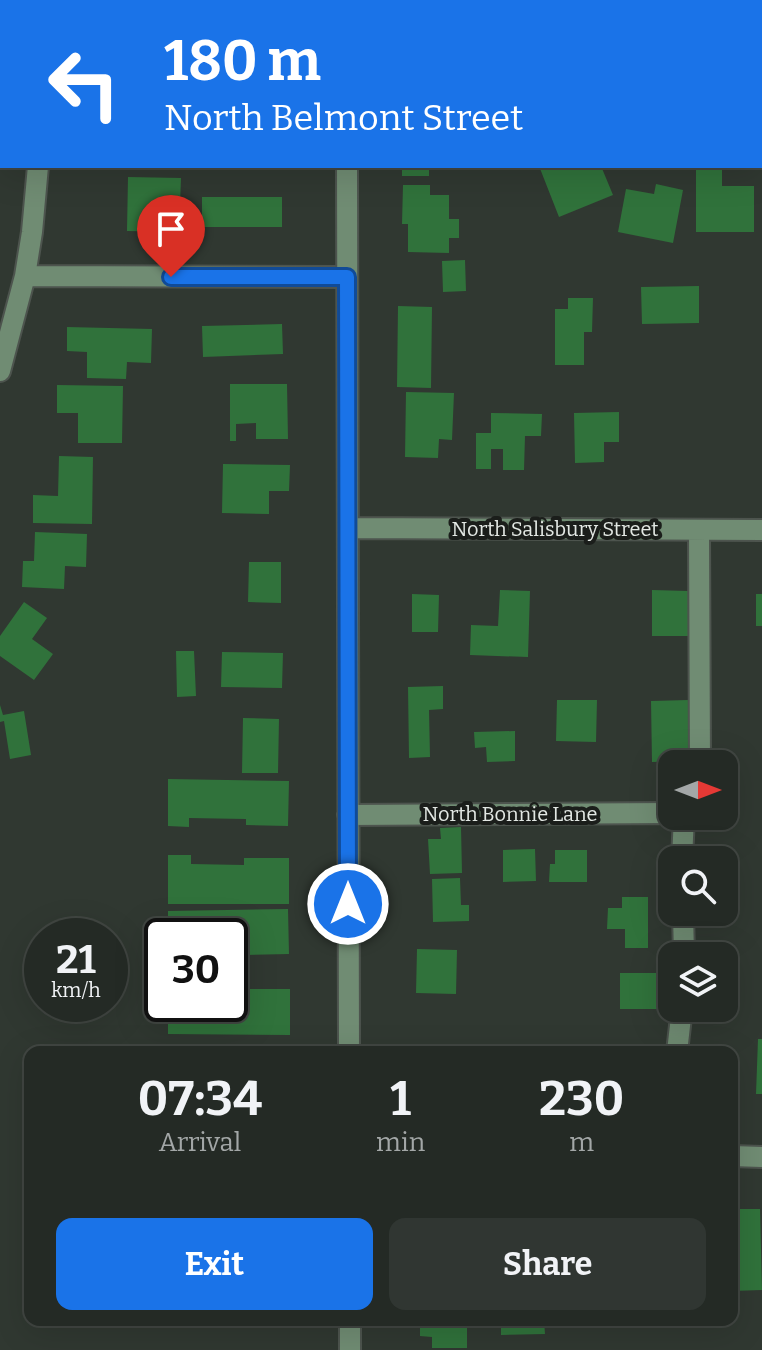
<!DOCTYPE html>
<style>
body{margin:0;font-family:Bitter,serif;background:#303632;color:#f1f3f6;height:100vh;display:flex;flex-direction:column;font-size:30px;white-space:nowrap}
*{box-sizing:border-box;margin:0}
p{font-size:26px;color:#a3a7a7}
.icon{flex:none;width:44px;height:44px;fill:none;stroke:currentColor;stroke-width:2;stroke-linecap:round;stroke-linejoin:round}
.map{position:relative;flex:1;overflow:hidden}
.panel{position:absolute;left:24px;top:1046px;width:714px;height:280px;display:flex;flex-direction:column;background:#242a25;border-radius:16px;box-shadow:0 8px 32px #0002,0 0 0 2px #414642}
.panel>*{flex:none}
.hud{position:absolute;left:0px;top:0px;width:762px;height:168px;box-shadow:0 8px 32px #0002,0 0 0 2px #414642;background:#1a73e8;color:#fff;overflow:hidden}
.needle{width:52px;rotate:90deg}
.fabs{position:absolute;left:658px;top:750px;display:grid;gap:16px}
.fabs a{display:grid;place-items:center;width:80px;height:80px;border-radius:16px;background:#242a25;box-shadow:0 8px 32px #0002,0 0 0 2px #414642;font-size:40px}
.speed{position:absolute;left:24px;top:918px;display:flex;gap:16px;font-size:40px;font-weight:700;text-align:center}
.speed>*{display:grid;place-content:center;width:104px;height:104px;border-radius:50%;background:#242a25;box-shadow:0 8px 32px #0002,0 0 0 2px #414642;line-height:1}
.speed small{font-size:20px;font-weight:400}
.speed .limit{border:4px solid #111;border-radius:12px;background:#fff;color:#111}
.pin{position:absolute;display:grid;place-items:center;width:68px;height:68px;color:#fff;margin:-82px -34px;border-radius:50% 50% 50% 0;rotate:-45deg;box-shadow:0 0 8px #0007}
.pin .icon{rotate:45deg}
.me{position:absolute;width:88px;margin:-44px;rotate:0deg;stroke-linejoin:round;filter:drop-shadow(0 0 6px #0008)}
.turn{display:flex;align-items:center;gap:28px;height:168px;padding:0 32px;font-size:36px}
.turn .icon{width:104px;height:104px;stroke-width:2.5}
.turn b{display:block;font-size:56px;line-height:68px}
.eta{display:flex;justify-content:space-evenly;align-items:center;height:136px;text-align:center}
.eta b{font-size:48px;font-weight:700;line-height:56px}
.cta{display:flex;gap:16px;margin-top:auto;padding:16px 32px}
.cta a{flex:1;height:92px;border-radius:16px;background:#1a73e8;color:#fff;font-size:32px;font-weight:700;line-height:92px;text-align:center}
.cta a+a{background:#303632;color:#f1f3f6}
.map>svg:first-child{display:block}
.building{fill:#30723b}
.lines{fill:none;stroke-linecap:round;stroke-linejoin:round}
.minor-casing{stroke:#4d544e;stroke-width:24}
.minor{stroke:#708c73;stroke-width:20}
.route-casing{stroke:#114b97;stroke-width:20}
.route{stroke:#1a73e8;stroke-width:14}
.labels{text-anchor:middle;stroke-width:8;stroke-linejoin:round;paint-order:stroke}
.street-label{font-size:20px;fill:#e3e8e4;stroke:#1b1e1b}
</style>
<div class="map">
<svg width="762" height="1350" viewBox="0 0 762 1350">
<rect width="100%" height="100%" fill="#303831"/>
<path class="building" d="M402,166H429V176H402Z
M539,166H601L613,195L559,217Z
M696,166L722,167V186H754V232H696Z
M128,177L181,178L179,232L127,231Z
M656,184L683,190L673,243L618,232L626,189L654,194Z
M403,185H430V195H449V219H459V238H449V253L408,252V224H402Z
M202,197H282V227H202Z
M465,260L466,291L443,292L442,261Z
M699,286V323L642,324L641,287Z
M568,298H593L592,332H584V365H555V309H568Z
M398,306L432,307L431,388L397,387Z
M282,324L283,354L203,357L202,326Z
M67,327L152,329L151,363L127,362L126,379L87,378V352L67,351Z
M230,384H287L288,439H256V423L236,424V441H230Z
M57,385L123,386L122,443H78V413H57Z
M406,392L454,393L452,440L439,439L438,458L405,457Z
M619,412V442H604V462L575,463L574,413Z
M491,413L542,414L541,436H525L524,470H503V449H491V469H476V433H491Z
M59,456L93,457L92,524L33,523V495L58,496Z
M223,464L290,465L289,491H269V514L222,513Z
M35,532L87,534L86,567L65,566L64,589L22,587L23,561H34Z
M249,562H281V603L248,602Z
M500,590L530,591L528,657L470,655L471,625L498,626Z
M652,590L688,591V636H652Z
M412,594L439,595L438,632H412Z
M756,594H762V626H756Z
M24,602L47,618L32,639L53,654L34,680L0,656V636Z
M176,651H194L196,696L177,697Z
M222,652L283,653L282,688L221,687Z
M443,686V709L429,710L430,757L409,758L408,687Z
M557,700H597L596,742L556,741Z
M688,700L689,761L652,762L651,701Z
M0,705L3,715L24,711L31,755L10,759L4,721L0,722Z
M243,718L279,719L278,773H242Z
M515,731V761L487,762L486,747L475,748L474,732Z
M168,779L289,781L288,826L246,825V819L189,818V827L168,826Z
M461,827L462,873L430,874L428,839H441L440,828Z
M535,849L536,881L503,882V850Z
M555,850H587V882H549L550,864H555Z
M168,855H191V864L244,865V858H289V904H168Z
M460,878L461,905H469V921L433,922L432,879Z
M622,897H648V948H625V929H607L608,908H622Z
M288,909L289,954L244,955V949H230V936H168V911Z
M417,949L457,950L456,994L416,993Z
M620,973H661V1009H620Z
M247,989H290V1035L168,1034V1004H230V995H246Z
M758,1039H762V1094H756Z
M406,1046H420V1052H406Z
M454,1048L506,1049V1052H454Z
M732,1209H760L762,1290L732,1291Z
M420,1320H467V1348H432V1337L420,1336Z
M501,1320H544L545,1334L501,1335Z"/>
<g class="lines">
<defs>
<path id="minor" d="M38,0V2
M346,0V2
M660,2V0
M760,114H762
M347,166L349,1052
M25,276L347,277
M0,371L25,276L32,232L38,166
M348,528L762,530
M699,530L700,764
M348,815L672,813
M682,860L684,816
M683,912L684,956
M677,1052L682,1008
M732,1156L762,1157
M350,1320V1350"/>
</defs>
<use href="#minor" class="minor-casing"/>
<use href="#minor" class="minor"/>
</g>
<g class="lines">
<defs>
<path id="route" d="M171,277H347L348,904"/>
</defs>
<use href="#route" class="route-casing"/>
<use href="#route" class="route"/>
</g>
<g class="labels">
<g class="street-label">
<text x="555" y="536">North Salisbury Street</text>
<text x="510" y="821">North Bonnie Lane</text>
</g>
</g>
</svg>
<div class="fabs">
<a><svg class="needle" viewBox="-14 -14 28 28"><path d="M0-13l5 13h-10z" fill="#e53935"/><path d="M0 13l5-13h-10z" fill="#a3a7a7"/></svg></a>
<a><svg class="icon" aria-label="search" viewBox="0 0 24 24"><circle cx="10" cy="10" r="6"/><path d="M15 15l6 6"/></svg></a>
<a><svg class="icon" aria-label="layers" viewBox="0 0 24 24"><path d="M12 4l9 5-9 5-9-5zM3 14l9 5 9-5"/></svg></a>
</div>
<div class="speed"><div>21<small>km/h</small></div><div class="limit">30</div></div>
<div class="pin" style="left:171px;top:277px;background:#d93025"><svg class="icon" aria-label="arrive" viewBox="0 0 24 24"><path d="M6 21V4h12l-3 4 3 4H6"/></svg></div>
<svg class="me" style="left:348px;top:904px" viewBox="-20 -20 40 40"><circle r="17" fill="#1a73e8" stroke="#fff" stroke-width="3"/><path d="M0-11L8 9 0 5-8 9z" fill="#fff"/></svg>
<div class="hud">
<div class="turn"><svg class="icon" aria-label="left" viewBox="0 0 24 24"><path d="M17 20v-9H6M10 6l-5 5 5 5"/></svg><div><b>180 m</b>North Belmont Street</div></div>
</div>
<section class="panel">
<div class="eta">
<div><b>07:34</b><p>Arrival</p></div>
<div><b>1</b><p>min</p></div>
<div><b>230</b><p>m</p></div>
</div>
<div class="cta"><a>Exit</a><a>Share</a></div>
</section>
</div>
